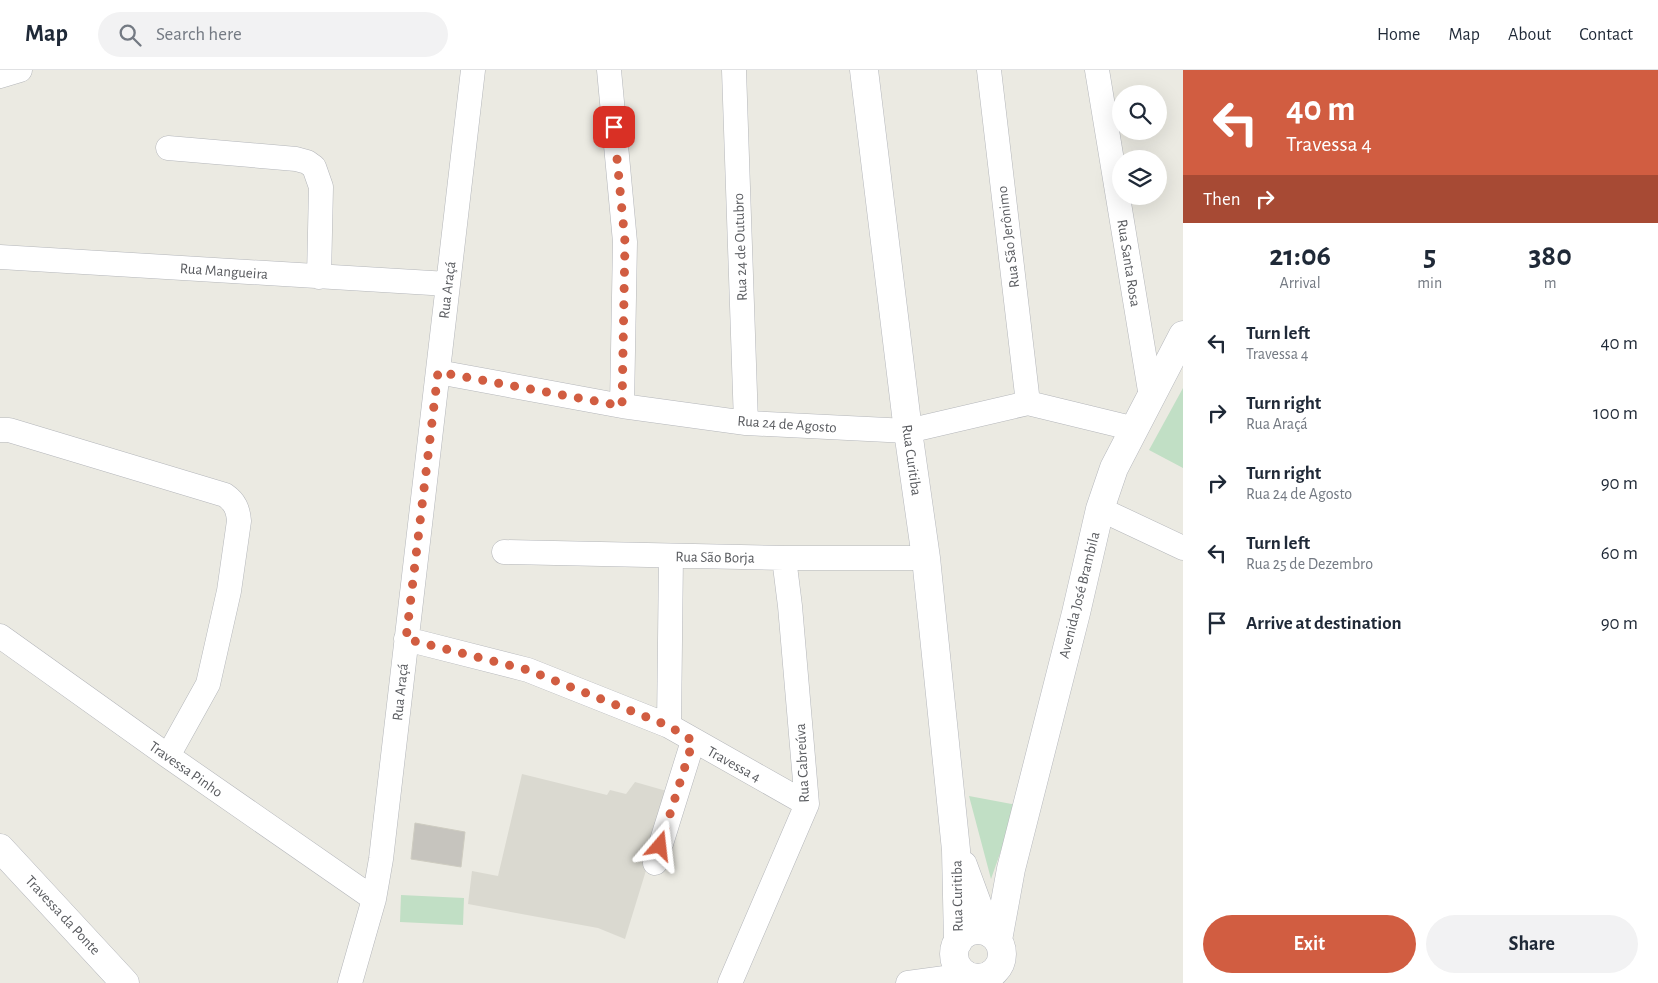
<!DOCTYPE html>
<meta charset="utf-8">
<style>
body{margin:0;font-family:"Alegreya Sans",sans-serif;background:#f2f2f3;color:#1f2937;height:100vh;display:flex;flex-direction:column;font-size:19px;white-space:nowrap}
*{box-sizing:border-box;margin:0}
p{font-size:16px;color:#747a83}
.icon{flex:none;width:28px;height:28px;fill:none;stroke:currentColor;stroke-width:2;stroke-linecap:round;stroke-linejoin:round}
.map{position:relative;flex:1;overflow:hidden}
.drawer{display:flex;flex-direction:column;background:#fff;width:475px}
.drawer>*{flex:none}
.guide{background:#d15d41;color:#fff;overflow:hidden}
.buttons{position:absolute;left:1112px;top:15px;display:grid;gap:10px}
.buttons a{display:grid;place-items:center;width:55px;height:55px;border-radius:50%;background:#fff;box-shadow:0 5px 20px #0002;font-size:25px}
.pin{position:absolute;display:grid;place-items:center;width:42px;height:42px;color:#fff;margin:-21px;border-radius:10px;box-shadow:0 2px 8px #0006}
.me{position:absolute;width:55px;margin:-28px;rotate:17deg;stroke-linejoin:round;filter:drop-shadow(0 0 4px #0008)}
.turn{display:flex;align-items:center;gap:18px;height:105px;padding:0 20px;font-size:22px}
.turn .icon{width:65px;height:65px;stroke-width:2.5}
.turn b{display:block;font-size:35px;line-height:42px}
.then{display:flex;align-items:center;height:48px;padding:0 20px;background:#0003;gap:10px;font-size:19px}
.eta{display:flex;justify-content:space-evenly;align-items:center;height:85px;text-align:center}
.eta b{font-size:30px;font-weight:700;line-height:35px}
.cta{display:flex;gap:10px;margin-top:auto;padding:10px 20px}
.cta a{flex:1;height:58px;border-radius:30px;background:#d15d41;color:#fff;font-size:20px;font-weight:700;line-height:58px;text-align:center}
.cta a+a{background:#f2f2f3;color:#1f2937}
ul{padding:0;list-style:none}
li{display:flex;align-items:center;gap:15px;height:70px;padding:0 20px}
li div{flex:1}
li b{display:block;font-size:19px}
li em{font-style:normal}
header{display:flex;align-items:center;gap:30px;box-sizing:border-box;height:70px;padding:0 25px;background:#fff;border-bottom:1px solid #e0e1e3}
header strong{font-size:24px}
nav{display:flex;gap:28px;margin-inline-start:auto;font-size:18px}
.search{width:350px;height:45px;background:#f2f2f3;display:flex;align-items:center;gap:12px;box-sizing:border-box;padding:0 18px;border-radius:28px;color:#747a83;font-size:19px}
main{display:flex;flex:1;min-height:0}
.map>svg:first-child{display:block}
.education{fill:#dad9d0}
.green{fill:#c1dfc5}
.building{fill:#c6c4be;stroke:#ceccc1}
.lines{fill:none;stroke-linecap:round;stroke-linejoin:round}
.street-casing{stroke:#b4b6ba;stroke-width:25}
.secondary-casing{stroke:#b5b7bc;stroke-width:29}
.street{stroke:#fff;stroke-width:24}
.secondary{stroke:#fff;stroke-width:28}
.route{stroke:#d15d41;stroke-width:9;stroke-dasharray:0 16.2}
.labels{text-anchor:middle;stroke-width:5;stroke-linejoin:round;paint-order:stroke}
.street-label{font-size:15px;fill:#5a5c60;stroke:#fff}
</style>
<header>
<strong>Map</strong>
<div class="search"><svg class="icon" aria-label="search" viewBox="0 0 24 24"><circle cx="10" cy="10" r="6"/><path d="M15 15l6 6"/></svg>Search here</div>
<nav><a>Home</a><a>Map</a><a>About</a><a>Contact</a></nav>
</header>
<main>
<div class="map">
<svg width="1183" height="913" viewBox="0 0 1183 913">
<rect width="100%" height="100%" fill="#ebeae2"/>
<path class="education" d="M522,704L607,725L610,720L626,724L635,712L670,722L625,869L598,858L468,834L472,801L498,806Z"/>
<path class="green" d="M1183,318V398L1149,380Z
M969,726L1017,735L991,809Z
M401,825L464,828L463,855L400,852Z"/>
<path class="building" d="M415,753L465,762L461,797L411,789Z"/>
<g class="lines">
<defs>
<path id="street" d="M609,0L625,172L622,336
M734,0L746,353
M989,0L1028,333
M1097,0L1151,327
M0,6L20,0
M168,78L296,89L307,92L314,97L321,117L319,207
M0,187L448,214
M438,302L622,336L746,353L908,361L1028,333L1135,359
M0,360H9L225,425C235,432 238,439 239,451L229,521L208,614L168,686
M1100,439L1183,478
M504,482L784,488H926
M0,566L168,686L374,829
M406,569L528,600L669,656L807,734
M669,656L671,486
M655,793L693,671
M350,913L374,829L381,789L473,0
M730,913L807,734L790,536L784,488
M908,913L945,908L962,902"/>
<path id="secondary" d="M864,0L908,361L926,488L956,780L958,872
M0,778L125,913
M963,795L984,852L991,863
M954 884a24 24 0 1 1 48 0a24 24 0 1 1-48 0Z
M998,870L1011,799L1076,543L1100,439L1114,398L1183,265"/>
</defs>
<use href="#street" class="street-casing"/>
<use href="#secondary" class="secondary-casing"/>
<use href="#street" class="street"/>
<use href="#secondary" class="secondary"/>
</g>
<g class="lines">
<path class="route" d="M614,57L625,172L622,336L438,302L406,569L528,600L669,656L693,671L660,776"/>
</g>
<g class="labels">
<g class="street-label">
<text transform="translate(1008 167) rotate(-97)" y="5">Rua São Jerônimo</text>
<text transform="translate(740 177) rotate(-92)" y="5">Rua 24 de Outubro</text>
<text transform="translate(1129 193) rotate(81)" y="5">Rua Santa Rosa</text>
<text transform="translate(224 201) rotate(4)" y="5">Rua Mangueira</text>
<text transform="translate(447 220) rotate(-83)" y="5">Rua Araçá</text>
<text transform="translate(787 354) rotate(4)" y="5">Rua 24 de Agosto</text>
<text transform="translate(912 390) rotate(82)" y="5">Rua Curitiba</text>
<text transform="translate(715 487) rotate(1)" y="5">Rua São Borja</text>
<text transform="translate(1079 525) rotate(-76)" y="5">Avenida José Brambila</text>
<text transform="translate(400 622) rotate(-84)" y="5">Rua Araçá</text>
<text transform="translate(802 693) rotate(-93)" y="5">Rua Cabreúva</text>
<text transform="translate(734 694) rotate(29)" y="5">Travessa 4</text>
<text transform="translate(186 699) rotate(35)" y="5">Travessa Pinho</text>
<text transform="translate(957 826) rotate(-91)" y="5">Rua Curitiba</text>
<text transform="translate(63 845) rotate(47)" y="5">Travessa da Ponte</text>
</g>
</g>
</svg>
<div class="buttons">
<a><svg class="icon" aria-label="search" viewBox="0 0 24 24"><circle cx="10" cy="10" r="6"/><path d="M15 15l6 6"/></svg></a>
<a><svg class="icon" aria-label="layers" viewBox="0 0 24 24"><path d="M12 4l9 5-9 5-9-5zM3 14l9 5 9-5"/></svg></a>
</div>
<div class="pin" style="left:614px;top:57px;background:#d93025"><svg class="icon" aria-label="arrive" viewBox="0 0 24 24"><path d="M6 21V4h12l-3 4 3 4H6"/></svg></div>
<svg class="me" style="left:660px;top:776px" viewBox="-20 -20 40 40"><path d="M0-17L14 15 0 8-14 15z" fill="#d15d41" stroke="#fff" stroke-width="4"/></svg>
</div>
<section class="drawer">
<div class="guide">
<div class="turn"><svg class="icon" aria-label="left" viewBox="0 0 24 24"><path d="M17 20v-9H6M10 6l-5 5 5 5"/></svg><div><b>40 m</b>Travessa 4</div></div>
<div class="then">Then<svg class="icon" aria-label="right" viewBox="0 0 24 24"><path d="M7 20v-9h11M14 6l5 5-5 5"/></svg></div>
</div>
<div class="eta">
<div><b>21:06</b><p>Arrival</p></div>
<div><b>5</b><p>min</p></div>
<div><b>380</b><p>m</p></div>
</div>
<ul>
<li><svg class="icon" aria-label="left" viewBox="0 0 24 24"><path d="M17 20v-9H6M10 6l-5 5 5 5"/></svg><div><b>Turn left</b><p>Travessa 4</p></div><em>40 m</em></li>
<li><svg class="icon" aria-label="right" viewBox="0 0 24 24"><path d="M7 20v-9h11M14 6l5 5-5 5"/></svg><div><b>Turn right</b><p>Rua Araçá</p></div><em>100 m</em></li>
<li><svg class="icon" aria-label="right" viewBox="0 0 24 24"><path d="M7 20v-9h11M14 6l5 5-5 5"/></svg><div><b>Turn right</b><p>Rua 24 de Agosto</p></div><em>90 m</em></li>
<li><svg class="icon" aria-label="left" viewBox="0 0 24 24"><path d="M17 20v-9H6M10 6l-5 5 5 5"/></svg><div><b>Turn left</b><p>Rua 25 de Dezembro</p></div><em>60 m</em></li>
<li><svg class="icon" aria-label="arrive" viewBox="0 0 24 24"><path d="M6 21V4h12l-3 4 3 4H6"/></svg><div><b>Arrive at destination</b></div><em>90 m</em></li>
</ul>
<div class="cta"><a>Exit</a><a>Share</a></div>
</section>
</main>
